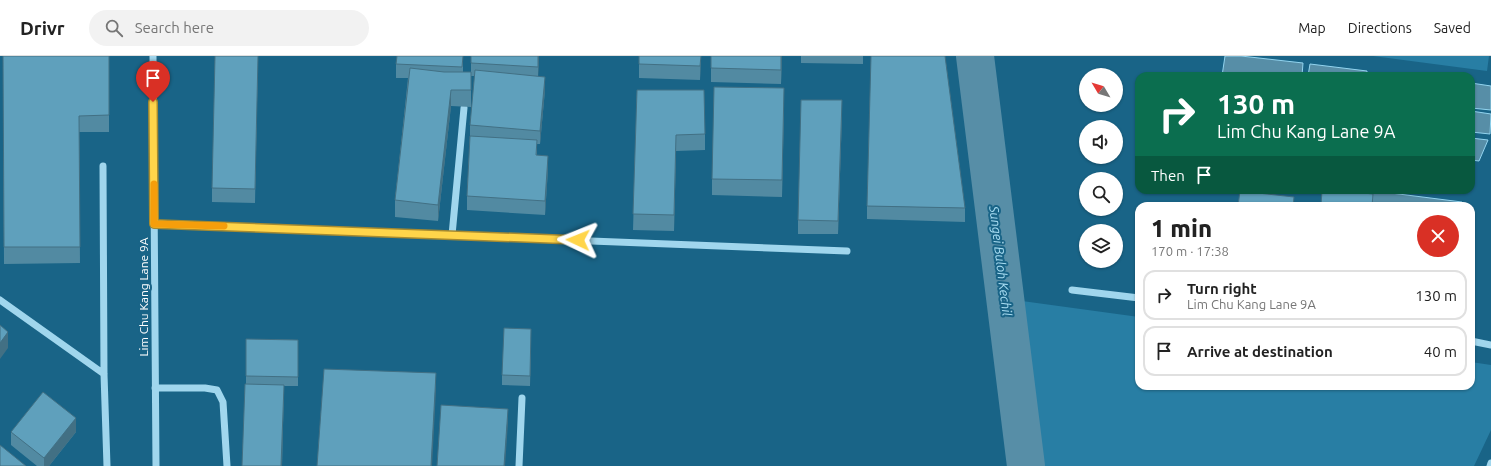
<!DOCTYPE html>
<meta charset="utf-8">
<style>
body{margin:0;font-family:Ubuntu,sans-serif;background:#f2f2f2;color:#222;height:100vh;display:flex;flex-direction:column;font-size:15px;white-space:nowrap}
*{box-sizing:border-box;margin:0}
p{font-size:13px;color:#767676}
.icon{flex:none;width:22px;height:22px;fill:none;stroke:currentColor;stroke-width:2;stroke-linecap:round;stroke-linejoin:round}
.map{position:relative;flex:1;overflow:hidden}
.side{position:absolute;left:1135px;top:146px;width:340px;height:188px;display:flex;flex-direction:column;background:#fff;border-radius:12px;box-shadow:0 1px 3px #0004}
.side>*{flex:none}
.banner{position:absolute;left:1135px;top:16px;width:340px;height:122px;border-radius:12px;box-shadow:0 1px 3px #0004;background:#0b6e4f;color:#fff;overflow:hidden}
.needle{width:26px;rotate:308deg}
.controls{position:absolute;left:1079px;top:12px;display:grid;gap:8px}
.controls a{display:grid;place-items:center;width:44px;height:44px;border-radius:50%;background:#fff;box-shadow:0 1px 3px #0004;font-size:20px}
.pin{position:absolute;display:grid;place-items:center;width:34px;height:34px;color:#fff;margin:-41px -17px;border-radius:50% 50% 50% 0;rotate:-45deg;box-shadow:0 0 4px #0007}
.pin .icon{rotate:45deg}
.me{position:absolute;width:44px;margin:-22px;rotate:272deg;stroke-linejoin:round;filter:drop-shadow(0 0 3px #0008)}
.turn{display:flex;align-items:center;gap:14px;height:84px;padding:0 16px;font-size:18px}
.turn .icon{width:52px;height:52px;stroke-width:2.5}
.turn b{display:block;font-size:28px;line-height:34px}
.then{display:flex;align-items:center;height:38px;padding:0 16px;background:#0003;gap:8px;font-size:15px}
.round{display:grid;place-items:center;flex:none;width:42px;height:42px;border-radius:21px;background:#f2f2f2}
.head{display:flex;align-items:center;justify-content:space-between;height:68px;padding:0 16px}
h1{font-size:24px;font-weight:800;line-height:30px}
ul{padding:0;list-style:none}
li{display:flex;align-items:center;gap:12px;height:50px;margin:0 8px 6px;padding:0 8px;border:2px solid #e0e0e0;border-radius:12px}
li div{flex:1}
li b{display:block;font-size:15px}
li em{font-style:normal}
header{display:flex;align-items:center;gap:24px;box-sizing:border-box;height:56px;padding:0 20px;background:#fff;border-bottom:1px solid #e0e0e0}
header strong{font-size:19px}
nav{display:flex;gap:22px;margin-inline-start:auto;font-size:14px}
.search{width:280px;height:36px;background:#f2f2f2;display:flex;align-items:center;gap:10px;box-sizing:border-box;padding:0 14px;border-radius:22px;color:#767676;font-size:15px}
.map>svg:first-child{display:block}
.green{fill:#287ea4}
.water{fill:#578ea7;stroke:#92d4ef}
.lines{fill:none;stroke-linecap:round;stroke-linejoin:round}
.river{stroke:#578ea7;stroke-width:38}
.minor{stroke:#a0d6ed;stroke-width:7}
.wall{fill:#528aa2}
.shaded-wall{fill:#427084}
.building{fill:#5fa0bc;stroke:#427084}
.route-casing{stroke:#a68a30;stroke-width:10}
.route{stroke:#ffd54a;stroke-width:7}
.slow{stroke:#f59e0b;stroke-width:7}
.labels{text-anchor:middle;stroke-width:4;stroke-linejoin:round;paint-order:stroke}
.street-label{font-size:12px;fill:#fff;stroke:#196487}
.water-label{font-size:13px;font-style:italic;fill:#abdff4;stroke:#196487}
</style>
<header>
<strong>Drivr</strong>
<div class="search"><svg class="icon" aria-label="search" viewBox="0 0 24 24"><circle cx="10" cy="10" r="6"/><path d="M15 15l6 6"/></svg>Search here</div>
<nav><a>Map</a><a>Directions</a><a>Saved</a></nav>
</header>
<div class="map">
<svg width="1491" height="410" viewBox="0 0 1491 410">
<rect width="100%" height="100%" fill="#196487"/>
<path class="green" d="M1373,0H1489L1487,15Z
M1022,245L1139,261V330H1471V306L1491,309V374L1474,410H1042Z"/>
<path class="water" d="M1225,0H1241L1303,7L1302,20H1222Z
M1310,8L1367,15V20H1308Z
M1471,27L1491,30V54L1471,52Z
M1471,55L1491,58L1490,78L1471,76Z
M1471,82L1488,84L1479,105L1471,104Z
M1332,134H1367L1462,146L1460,150H1330Z"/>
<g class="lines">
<path class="river" d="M975,0L1026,410"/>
<path class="minor" d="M153,0L156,410
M103,110L104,318L107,410
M154,168L847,195
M452,179L464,52
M1072,234L1139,242
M0,244L104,318
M1471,285L1491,289
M155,332H205L217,334L223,346L227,410
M519,410L522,342
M1490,410L1491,407"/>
</g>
<path class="wall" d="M3,0H109V76H79L80,207L4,208Z
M258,0L255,147L212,146V132Z
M463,0V16H471V0H539L538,20L545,34L540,88H537V99L548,113L545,159L467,154V140L470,82V69L475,20H471V51L451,50L438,165L395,161V144L408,22H396V8Z
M701,0L700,24L639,22V8Z
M782,0L781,28L711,26V12Z
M801,0H863V8L801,7Z
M637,34L705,78V94L676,95L674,175L633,174Z
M784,48L782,141L712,139V123Z
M842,58L838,178H798V164Z
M867,150L965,152V166L867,163Z
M246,283L298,284V330H284L282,410H242L246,328Z
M531,283L530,330L502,329V319Z
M11,376H76L49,410H37L11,389Z"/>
<path class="shaded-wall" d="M538,0H539L538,24Z
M701,0L700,24V10Z
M781,0H782L781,28Z
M545,21V34L540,88V75Z
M784,32V48L782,141V124Z
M451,34V50L438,165V149Z
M842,44V58L838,178V165Z
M676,79V95L674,175V159Z
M548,100V113L545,159V145Z
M531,273V283L530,330V320Z
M8,276V292L0,303V287Z
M436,317V334L432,410H431Z
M284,329L282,410H281Z
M508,353V367L505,410H504Z
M76,362V376L49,410H44V402Z"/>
<path class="building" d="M3,0H109V59L79,60L80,191H4Z
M215,0H258L255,133L212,132Z
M397,0H463L462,11L396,8Z
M471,0H538V11L471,7Z
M639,0H701L700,10L639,8Z
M711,0H781V14L711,12Z
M871,0H945L965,152L867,150Z
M410,12L444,16H471V34H451L438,149L395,144Z
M475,14L545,21L540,75L470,69Z
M714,31L784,32L782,124L712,123Z
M637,34H704L705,78L676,79L674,159L633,158Z
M801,44H842L838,165L798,164Z
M470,80L537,84L536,99L548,100L545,145L467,140Z
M1322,134H1333L1373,138L1372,150H1321Z
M1240,135L1294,141L1293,150H1238Z
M0,269L8,276L0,287Z
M504,272L531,273L530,320L502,319Z
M246,283L298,284V321L246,320Z
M324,313L436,317L431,410H317Z
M245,328L284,329L281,410H242Z
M43,336L76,362L44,402L11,376Z
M441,349L508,353L504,410H437Z
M0,389L26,410H0Z"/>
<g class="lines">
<defs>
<path id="route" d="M153,46L154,168L578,184"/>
</defs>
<use href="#route" class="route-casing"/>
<use href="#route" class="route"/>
<path class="slow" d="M154,128V168L224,170"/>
</g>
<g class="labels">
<g class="street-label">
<text transform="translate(144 241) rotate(-90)" y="4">Lim Chu Kang Lane 9A</text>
</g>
<g class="water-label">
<text transform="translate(1001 205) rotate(83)" y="5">Sungei Buloh Kechil</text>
</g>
</g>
</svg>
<div class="controls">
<a><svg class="needle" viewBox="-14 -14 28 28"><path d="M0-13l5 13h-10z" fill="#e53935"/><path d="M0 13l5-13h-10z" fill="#767676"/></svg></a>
<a><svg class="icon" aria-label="sound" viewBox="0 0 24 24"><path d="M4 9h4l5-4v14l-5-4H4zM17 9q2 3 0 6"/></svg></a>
<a><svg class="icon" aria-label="search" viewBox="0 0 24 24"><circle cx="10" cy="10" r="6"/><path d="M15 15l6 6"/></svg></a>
<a><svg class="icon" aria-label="layers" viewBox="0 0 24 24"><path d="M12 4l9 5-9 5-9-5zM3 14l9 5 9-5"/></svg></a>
</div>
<div class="pin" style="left:153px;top:46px;background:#d93025"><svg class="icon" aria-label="arrive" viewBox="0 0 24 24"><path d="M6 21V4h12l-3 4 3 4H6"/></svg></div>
<svg class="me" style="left:578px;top:184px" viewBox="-20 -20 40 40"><path d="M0-17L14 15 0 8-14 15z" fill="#ffd54a" stroke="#fff" stroke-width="4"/></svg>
<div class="banner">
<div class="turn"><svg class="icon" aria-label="right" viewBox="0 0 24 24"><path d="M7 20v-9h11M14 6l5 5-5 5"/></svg><div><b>130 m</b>Lim Chu Kang Lane 9A</div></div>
<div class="then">Then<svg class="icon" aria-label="arrive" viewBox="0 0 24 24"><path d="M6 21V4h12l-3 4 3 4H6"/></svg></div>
</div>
<section class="side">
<div class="head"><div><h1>1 min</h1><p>170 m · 17:38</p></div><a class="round" style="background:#d93025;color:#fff"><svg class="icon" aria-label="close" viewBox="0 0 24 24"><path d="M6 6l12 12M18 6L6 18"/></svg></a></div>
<ul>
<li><svg class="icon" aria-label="right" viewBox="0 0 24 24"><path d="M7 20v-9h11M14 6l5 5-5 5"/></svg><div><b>Turn right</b><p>Lim Chu Kang Lane 9A</p></div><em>130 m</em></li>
<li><svg class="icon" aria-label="arrive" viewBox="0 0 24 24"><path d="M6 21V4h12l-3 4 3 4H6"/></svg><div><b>Arrive at destination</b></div><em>40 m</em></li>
</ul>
</section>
</div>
